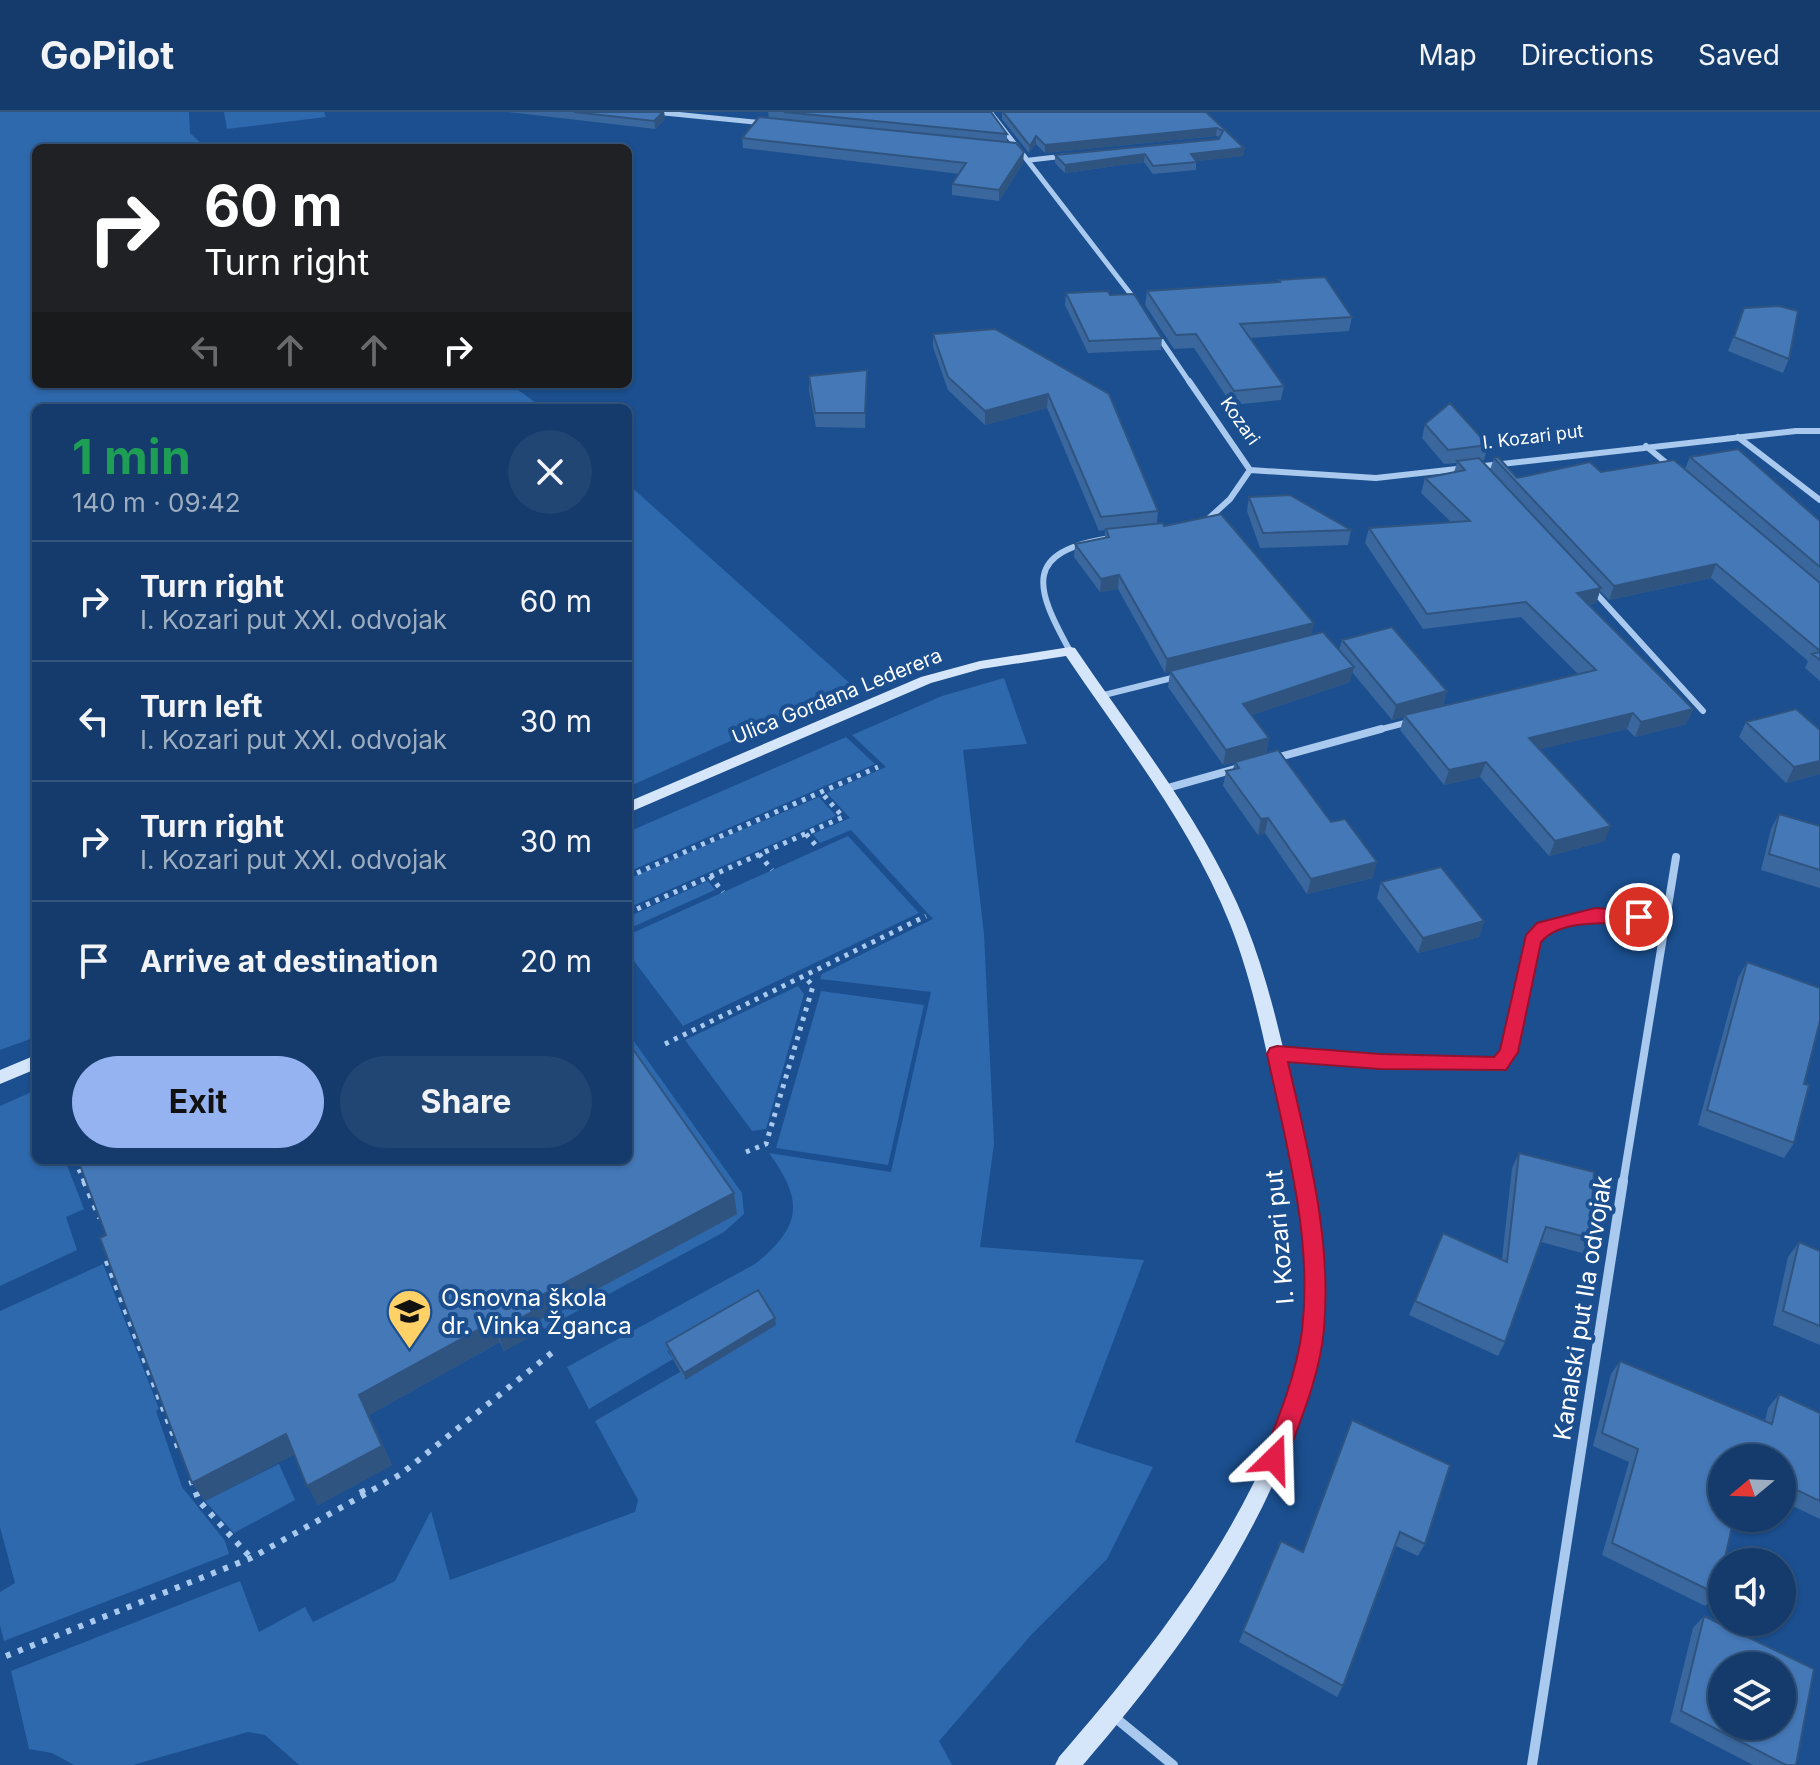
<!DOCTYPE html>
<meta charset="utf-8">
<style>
body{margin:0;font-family:Inter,sans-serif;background:#214673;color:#f1f3f6;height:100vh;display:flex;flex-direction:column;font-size:30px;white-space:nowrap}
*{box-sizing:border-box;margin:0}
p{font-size:26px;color:#9dadc1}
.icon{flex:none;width:44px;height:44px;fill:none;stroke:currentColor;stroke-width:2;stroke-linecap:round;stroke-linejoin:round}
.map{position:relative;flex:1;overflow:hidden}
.details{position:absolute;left:32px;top:292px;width:600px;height:760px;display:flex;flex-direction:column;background:#143b6b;border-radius:12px;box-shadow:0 2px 6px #0004,0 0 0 2px #33557e}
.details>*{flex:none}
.banner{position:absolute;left:32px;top:32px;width:600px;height:244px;border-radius:12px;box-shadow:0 2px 6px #0004,0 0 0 2px #33557e;background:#202124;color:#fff;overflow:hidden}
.needle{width:52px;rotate:251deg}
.tools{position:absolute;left:1708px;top:1332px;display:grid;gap:16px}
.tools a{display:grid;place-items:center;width:88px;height:88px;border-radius:50%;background:#143b6b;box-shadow:0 2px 6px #0004,0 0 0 2px #33557e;font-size:40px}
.pin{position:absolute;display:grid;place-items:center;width:68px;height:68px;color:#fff;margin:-34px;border:4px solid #fff;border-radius:50%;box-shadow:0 2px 8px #0007}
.me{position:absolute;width:88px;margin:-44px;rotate:22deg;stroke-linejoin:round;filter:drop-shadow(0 0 6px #0008)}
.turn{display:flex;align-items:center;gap:28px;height:168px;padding:0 40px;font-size:36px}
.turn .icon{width:104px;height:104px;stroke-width:2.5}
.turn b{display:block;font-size:56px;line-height:68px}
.lanes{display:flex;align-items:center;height:76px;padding:0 40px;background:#0003;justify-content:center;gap:40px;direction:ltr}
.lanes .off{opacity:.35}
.round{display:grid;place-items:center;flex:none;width:84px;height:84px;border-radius:42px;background:#214673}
.summary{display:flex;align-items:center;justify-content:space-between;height:136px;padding:0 40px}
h1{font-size:48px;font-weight:700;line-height:60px;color:#1e9e55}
.primary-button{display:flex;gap:16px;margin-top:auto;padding:16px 40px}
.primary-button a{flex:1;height:92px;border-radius:48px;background:#95b2f1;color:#111;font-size:32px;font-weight:700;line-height:92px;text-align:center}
.primary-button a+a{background:#214673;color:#f1f3f6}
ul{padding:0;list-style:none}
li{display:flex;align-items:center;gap:24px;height:120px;padding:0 40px;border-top:2px solid #33557e}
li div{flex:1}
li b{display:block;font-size:30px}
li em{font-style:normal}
header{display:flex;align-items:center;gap:48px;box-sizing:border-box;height:112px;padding:0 40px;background:#143b6b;border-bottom:2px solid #33557e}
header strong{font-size:38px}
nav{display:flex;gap:44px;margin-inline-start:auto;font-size:28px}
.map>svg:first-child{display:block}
.green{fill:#2e69ad}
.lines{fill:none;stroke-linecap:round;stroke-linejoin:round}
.path-far1{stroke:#a9c9ee;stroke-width:5;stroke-dasharray:4 6;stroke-linecap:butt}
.path{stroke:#a9c9ee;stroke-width:6;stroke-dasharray:5 8;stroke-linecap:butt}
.street-far3{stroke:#a9c9ee;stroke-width:5}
.street-far2{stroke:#a9c9ee;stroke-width:6}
.street-far1{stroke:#a9c9ee;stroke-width:8}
.street{stroke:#a9c9ee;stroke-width:10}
.secondary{fill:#d6e6fa;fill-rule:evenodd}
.wall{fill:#3a679d}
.shaded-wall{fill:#305480}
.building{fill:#4478b7;stroke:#305480;stroke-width:2;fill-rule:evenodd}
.route{fill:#e11d48;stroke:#92132f;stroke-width:2}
.labels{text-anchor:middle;stroke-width:8;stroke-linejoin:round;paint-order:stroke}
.far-street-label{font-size:18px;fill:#fff;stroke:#1b4f8f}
.street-label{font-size:20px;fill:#fff;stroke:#1b4f8f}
.near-street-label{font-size:24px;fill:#fff;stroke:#1b4f8f}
.near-poi-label{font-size:24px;fill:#fff;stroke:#1b4f8f;text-anchor:start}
</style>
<header>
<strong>GoPilot</strong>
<nav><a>Map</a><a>Directions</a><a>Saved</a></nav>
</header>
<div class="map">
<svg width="1820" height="1653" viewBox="0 0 1820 1653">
<rect width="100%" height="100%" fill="#1b4f8f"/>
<path class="green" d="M0,0H189L190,21L206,36H36V272H510L543,296H36V925L0,938Z
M224,0H324L326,5L227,17Z
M628,372L853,574L628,675Z
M1004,566L1027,632L963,638L984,822L994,1032L980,1135L1144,1148L1075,1330L1153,1355L1107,1447L1032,1522L939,1629L952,1653H299L265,1623L248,1620L133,1653H74L52,1641L29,1637L11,1559L240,1469L259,1520L305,1495L313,1510L395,1469L431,1399L450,1468L635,1400L638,1388L595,1309L680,1260L744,1194L667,1239L673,1247L589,1297L567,1255L755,1152C802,1114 804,1089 769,1041L891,1060L931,880L820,867L822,862L933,807L851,718L820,731L813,722L850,706L827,681L886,655L852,623L942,584Z
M846,625L875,652L628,760V720Z
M819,685L836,704L628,796V767Z
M848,724L919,801L683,914L628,841V823Z
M708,769L715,778L628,817V805Z
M798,874L804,882L766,1017L752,1019L685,928Z
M821,879L924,893L888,1053L776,1036Z
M628,921L742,1081L744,1102L724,1120L544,1217L539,1208L737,1102L628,945Z
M36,978V1048H65L84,1097L66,1105L77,1138L0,1174V994Z
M103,1152L159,1297L156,1299L182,1375L225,1429L229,1442L4,1529L0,1513V1480L15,1471L0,1415V1199Z
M279,1352L295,1388L234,1421L205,1389Z"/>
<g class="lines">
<path class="path-far1" d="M806,722L819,737
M759,742L772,758
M710,764L723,780
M628,765L878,655
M628,801L843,705L821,680
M665,932L926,804
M746,1040L766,1032L813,874L804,864
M75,1048L85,1071"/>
<path class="path" d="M84,1069L100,1106
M112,1140L105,1144L180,1340
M356,1365L364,1383
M191,1368L199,1389L251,1446
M6,1544L251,1446L401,1362L554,1239"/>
<path class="street-far3" d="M654,0L765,11
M990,0L1136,189
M1030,48L1065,44
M1156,221L1190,271"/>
<path class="street-far2" d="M1189,269L1250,358L1230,387L1206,409
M1738,325L1820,388
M1646,334L1670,354
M1250,358L1376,366L1796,319H1820
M1592,477L1703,599
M1070,539C1034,474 1023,440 1110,426
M1100,584L1176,565
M1374,619L1409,610"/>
<path class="street-far1" d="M1272,647L1381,617
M1164,677L1235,657
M1277,942L1500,953L1509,940L1532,827C1570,795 1617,802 1664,808
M1623,1071L1676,745"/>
<path class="street" d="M1112,1603L1173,1653
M1532,1653L1623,1069"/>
<path class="secondary" d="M1070,535L1075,536C1135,625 1205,711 1246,812C1272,878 1286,948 1301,1017C1317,1087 1333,1161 1321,1233C1313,1274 1298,1314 1282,1352C1234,1465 1162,1561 1083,1653H1055L1059,1645C1163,1525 1297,1357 1305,1192C1308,1128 1294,1065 1280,1003C1266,938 1254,873 1230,812C1191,714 1124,630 1066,544L981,557L931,571L628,701V690L921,565L980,549Z
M36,943V957L0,972V958Z"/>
</g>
<path class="wall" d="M508,0H664L665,7L655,17Z
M768,0H991L1007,22V30L1023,51L999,89L952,83V72L960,62L743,36L742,26L769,6Z
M1002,0H1207L1244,36L1243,44L1196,49V58L1153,62L1144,50L1065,61L1055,51V43L1219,27V25L1216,24L1045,41L1036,32L1029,41L1002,7Z
M1278,168L1352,205L1349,219L1250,226L1284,274L1281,288L1232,293L1194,236L1174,237L1145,193L1147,179L1278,171Z
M1066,181L1110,183L1162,226L1161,238L1088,241L1065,193Z
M1744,196L1789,247L1783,261L1728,239Z
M995,217L1158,399L1157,412L1164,414L1312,523L1339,538L1342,528L1447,579L1443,594L1578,562L1521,505L1423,517L1365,431L1369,416L1451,410L1421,381L1425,366L1454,360L1457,351L1444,352L1422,326L1425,312L1488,333L1484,348H1481L1490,358L1494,346L1517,366L1601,360L1685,357L1690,345L1820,409V569L1805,556L1808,549L1711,466L1609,488L1600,479L1596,491L1589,493L1693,597L1686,612L1635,625L1627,617L1540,637L1605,729L1549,744L1480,665L1444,673L1400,618L1404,605L1392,608L1352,560L1350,570L1252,603L1269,626L1266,642L1373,766L1307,782L1265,721L1258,723L1223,674L1226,659L1233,657L1235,650L1223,653L1168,575L1170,560L1165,561L1118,477L1100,480L1074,445L1075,432L1105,426V418L1099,419L1047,296L985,313L948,278L933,235V222Z
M809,264L867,272L865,316L816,315L809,278Z
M1249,385L1351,418L1348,433L1260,436L1247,399Z
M1746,610L1820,618V662L1786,671L1739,625Z
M1779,702L1820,714V776L1761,758L1771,717Z
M1381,770L1484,809L1479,825L1418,841L1377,786Z
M1747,850L1804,972L1794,1031L1784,1046L1698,1013L1738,866Z
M1519,1041L1590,1126L1582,1141L1541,1130L1505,1230L1498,1244L1409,1203L1443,1121L1502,1147L1512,1056Z
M734,1081L737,1102L536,1210L539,1220L504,1239L500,1230L369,1303L392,1353L318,1393L294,1342L205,1389L192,1371Z
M1799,1130L1820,1139V1233L1773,1213L1788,1145Z
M775,1206L776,1213L685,1268L668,1238L666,1231Z
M1620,1249L1765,1309L1768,1296L1779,1282L1820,1301V1407L1782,1389V1346H1722L1717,1482L1705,1494L1602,1443L1629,1350L1593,1334L1611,1262Z
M1352,1308L1425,1432L1418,1444L1396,1434L1343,1574L1337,1585L1239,1530L1281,1429L1303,1440Z
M1704,1504L1796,1653H1753L1670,1610L1693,1516Z"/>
<path class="shaded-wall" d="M663,0H664L665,7L655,17L654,9Z
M1217,16L1216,24L1045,41V33Z
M1036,24V32L1029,41L1030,34Z
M1244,36L1243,44L1190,50L1191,42Z
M1024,40L1023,51L999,89V78Z
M1145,42L1144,50L1065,61V53Z
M867,258V272L865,316V301Z
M1048,282L1047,296L985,313V299Z
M1716,452L1711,466L1609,488L1614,474Z
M1119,463L1118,477L1100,480L1101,467Z
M1601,476L1596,491L1572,497L1577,481Z
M1314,511L1311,525L1165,561L1167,547Z
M1354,555L1350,570L1240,607L1243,592Z
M1447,579L1443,594L1404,603V605L1392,608L1396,593Z
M1693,597L1686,612L1635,625L1641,610Z
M1633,601L1627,617L1524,641L1529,626Z
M1269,626L1266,642L1223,653L1226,638Z
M1820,649V662L1786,671L1794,655Z
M1486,650L1480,665L1444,673L1449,658Z
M1268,706L1265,721L1258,723L1261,707Z
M1611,714L1605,729L1549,744L1555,729Z
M1377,750L1373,766L1307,782L1311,767Z
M1484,809L1479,825L1418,841L1423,826Z
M734,1081L737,1102L536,1210L539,1220L504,1239L497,1219L527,1191Z
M775,1206L776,1213L685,1268L684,1261Z
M492,1210L500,1230L369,1303L392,1353L318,1393L307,1374L359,1283Z
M286,1322L298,1341L205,1389L192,1371Z"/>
<path class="building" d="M574,0H663L654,9Z
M784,0H991L1007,22Z
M1003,0H1206L1244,36L1191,42L1197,50L1153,54L1145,42L1065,53L1055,43L1219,27L1223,19L1217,16L1045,33L1036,24L1030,34Z
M759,5L1016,31L1024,40L999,78L952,72L966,51L742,26Z
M1325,165L1352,205L1240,212L1284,274L1234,279L1196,222L1176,223L1147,179L1280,170L1278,168Z
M1108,179L1110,183L1134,182L1162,226L1089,229L1066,181Z
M1779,194L1798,199L1789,247L1734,225L1744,196Z
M995,217L1109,282L1158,399L1101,405L1048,282L985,299L948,265L933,222Z
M867,258L865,301H815L809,264Z
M1450,291L1488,333L1448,338L1425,312Z
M1738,337L1820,409V455L1690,345Z
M1498,345L1517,366L1590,350L1601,360L1674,348L1820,471V539L1716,452L1614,474L1494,346Z
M1479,346L1601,476L1577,481L1693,597L1641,610L1633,601L1529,626L1611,714L1555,729L1486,650L1449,658L1404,603L1596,558L1526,490L1427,502L1369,416L1470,409L1425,366L1465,358L1457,349Z
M1290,383L1351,418L1263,421L1249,385Z
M1221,402L1314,511L1167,547L1119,463L1101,467L1075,432L1109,425L1106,417L1163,411L1164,414Z
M1392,515L1447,579L1396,593L1342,528Z
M1323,520L1354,555L1243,592L1269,626L1226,638L1170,559Z
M1820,540V548L1812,542Z
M1796,597L1820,618V649L1794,655L1746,610Z
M1278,638L1331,710L1345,707L1377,750L1311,767L1268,706L1261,707L1226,659L1239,656L1235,650Z
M1779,702L1820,714V758L1769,742Z
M1441,755L1484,809L1423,826L1381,770Z
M1747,850L1820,876V909L1804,972L1809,973L1794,1031L1707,998Z
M628,930L734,1081L527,1191L532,1200L497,1219L492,1210L359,1283L382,1334L307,1374L286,1322L192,1371L100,1126L106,1123L78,1048H628Z
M1519,1041L1594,1060L1590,1126L1546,1115L1505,1230L1415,1189L1443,1121L1507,1150Z
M1799,1130L1820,1139V1214L1783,1199Z
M758,1178L775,1206L684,1261L666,1231Z
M1620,1249L1772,1312L1779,1282L1820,1301V1389L1782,1371V1346H1722V1406H1734L1724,1450H1722V1458L1717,1482L1612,1431L1638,1337L1602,1321Z
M1352,1308L1450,1353L1425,1432L1400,1420L1343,1574L1243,1519L1281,1429L1303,1440Z
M1704,1504L1814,1557L1796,1653H1786L1681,1599ZM1722,1554H1782V1614H1722Z"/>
<path class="route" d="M1595,796L1639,799L1648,805C1638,819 1568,799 1541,830L1518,940L1506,958L1380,957L1288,950C1308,1038 1332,1126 1324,1217C1320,1262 1302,1305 1286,1347L1282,1355L1274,1358L1266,1355L1262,1347C1279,1305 1296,1263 1302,1219C1313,1126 1286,1032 1267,942L1270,936L1277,934L1380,942L1494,945L1500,938L1526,823L1537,811Z"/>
<defs>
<symbol id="school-pin" viewBox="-11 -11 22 30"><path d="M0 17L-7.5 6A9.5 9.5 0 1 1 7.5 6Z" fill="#ffd166" stroke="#1b4f8f"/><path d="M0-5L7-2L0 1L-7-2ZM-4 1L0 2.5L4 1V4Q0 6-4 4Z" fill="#111"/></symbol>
</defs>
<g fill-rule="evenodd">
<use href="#school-pin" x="384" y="1174" width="51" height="69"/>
</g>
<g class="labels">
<g class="far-street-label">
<text transform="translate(1240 309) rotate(55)" y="6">Kozari</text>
<text transform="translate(1533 325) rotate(-7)" y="6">I. Kozari put</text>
</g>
<g class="street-label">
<text transform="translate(837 584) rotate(-22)" y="7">Ulica Gordana Lederera</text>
</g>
<g class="near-street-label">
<text transform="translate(1280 1125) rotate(-95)" y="8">I. Kozari put</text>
<text transform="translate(1583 1196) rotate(-81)" y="8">Kanalski put IIa odvojak</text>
</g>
<g class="near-poi-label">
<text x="441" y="1194">Osnovna škola<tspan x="441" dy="28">dr. Vinka Žganca</tspan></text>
</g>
</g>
</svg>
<div class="tools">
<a><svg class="needle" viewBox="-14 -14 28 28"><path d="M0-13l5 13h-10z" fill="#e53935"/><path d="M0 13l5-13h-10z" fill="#9dadc1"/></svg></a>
<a><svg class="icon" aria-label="sound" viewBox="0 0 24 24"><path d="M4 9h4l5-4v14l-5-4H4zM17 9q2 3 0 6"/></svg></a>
<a><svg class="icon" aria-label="layers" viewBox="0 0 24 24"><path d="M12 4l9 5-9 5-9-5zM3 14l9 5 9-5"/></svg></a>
</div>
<div class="pin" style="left:1639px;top:805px;background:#d93025"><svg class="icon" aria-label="arrive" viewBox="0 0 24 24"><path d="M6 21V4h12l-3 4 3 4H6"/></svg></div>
<svg class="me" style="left:1274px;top:1347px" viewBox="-20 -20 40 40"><path d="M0-17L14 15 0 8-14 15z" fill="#e11d48" stroke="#fff" stroke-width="4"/></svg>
<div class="banner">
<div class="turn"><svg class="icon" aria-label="right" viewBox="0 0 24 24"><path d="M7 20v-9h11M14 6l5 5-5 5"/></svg><div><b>60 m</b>Turn right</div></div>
<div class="lanes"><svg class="icon off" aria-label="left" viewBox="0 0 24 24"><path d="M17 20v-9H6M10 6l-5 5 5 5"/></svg><svg class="icon off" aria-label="ahead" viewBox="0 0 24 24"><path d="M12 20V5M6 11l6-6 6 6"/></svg><svg class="icon off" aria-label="ahead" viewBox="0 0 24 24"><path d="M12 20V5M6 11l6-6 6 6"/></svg><svg class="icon" aria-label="right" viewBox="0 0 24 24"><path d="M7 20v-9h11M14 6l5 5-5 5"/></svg></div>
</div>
<section class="details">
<div class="summary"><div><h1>1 min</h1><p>140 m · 09:42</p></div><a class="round"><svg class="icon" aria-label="close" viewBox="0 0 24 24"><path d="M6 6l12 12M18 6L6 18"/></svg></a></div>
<ul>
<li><svg class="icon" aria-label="right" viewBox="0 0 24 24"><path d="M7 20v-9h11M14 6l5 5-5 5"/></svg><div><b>Turn right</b><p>I. Kozari put XXI. odvojak</p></div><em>60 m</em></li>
<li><svg class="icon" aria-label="left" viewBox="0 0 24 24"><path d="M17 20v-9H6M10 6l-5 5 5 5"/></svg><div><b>Turn left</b><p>I. Kozari put XXI. odvojak</p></div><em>30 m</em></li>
<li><svg class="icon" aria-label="right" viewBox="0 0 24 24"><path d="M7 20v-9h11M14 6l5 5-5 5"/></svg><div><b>Turn right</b><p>I. Kozari put XXI. odvojak</p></div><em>30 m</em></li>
<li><svg class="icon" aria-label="arrive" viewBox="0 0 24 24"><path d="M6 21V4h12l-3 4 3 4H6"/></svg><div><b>Arrive at destination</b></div><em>20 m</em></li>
</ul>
<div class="primary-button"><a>Exit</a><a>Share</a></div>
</section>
</div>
